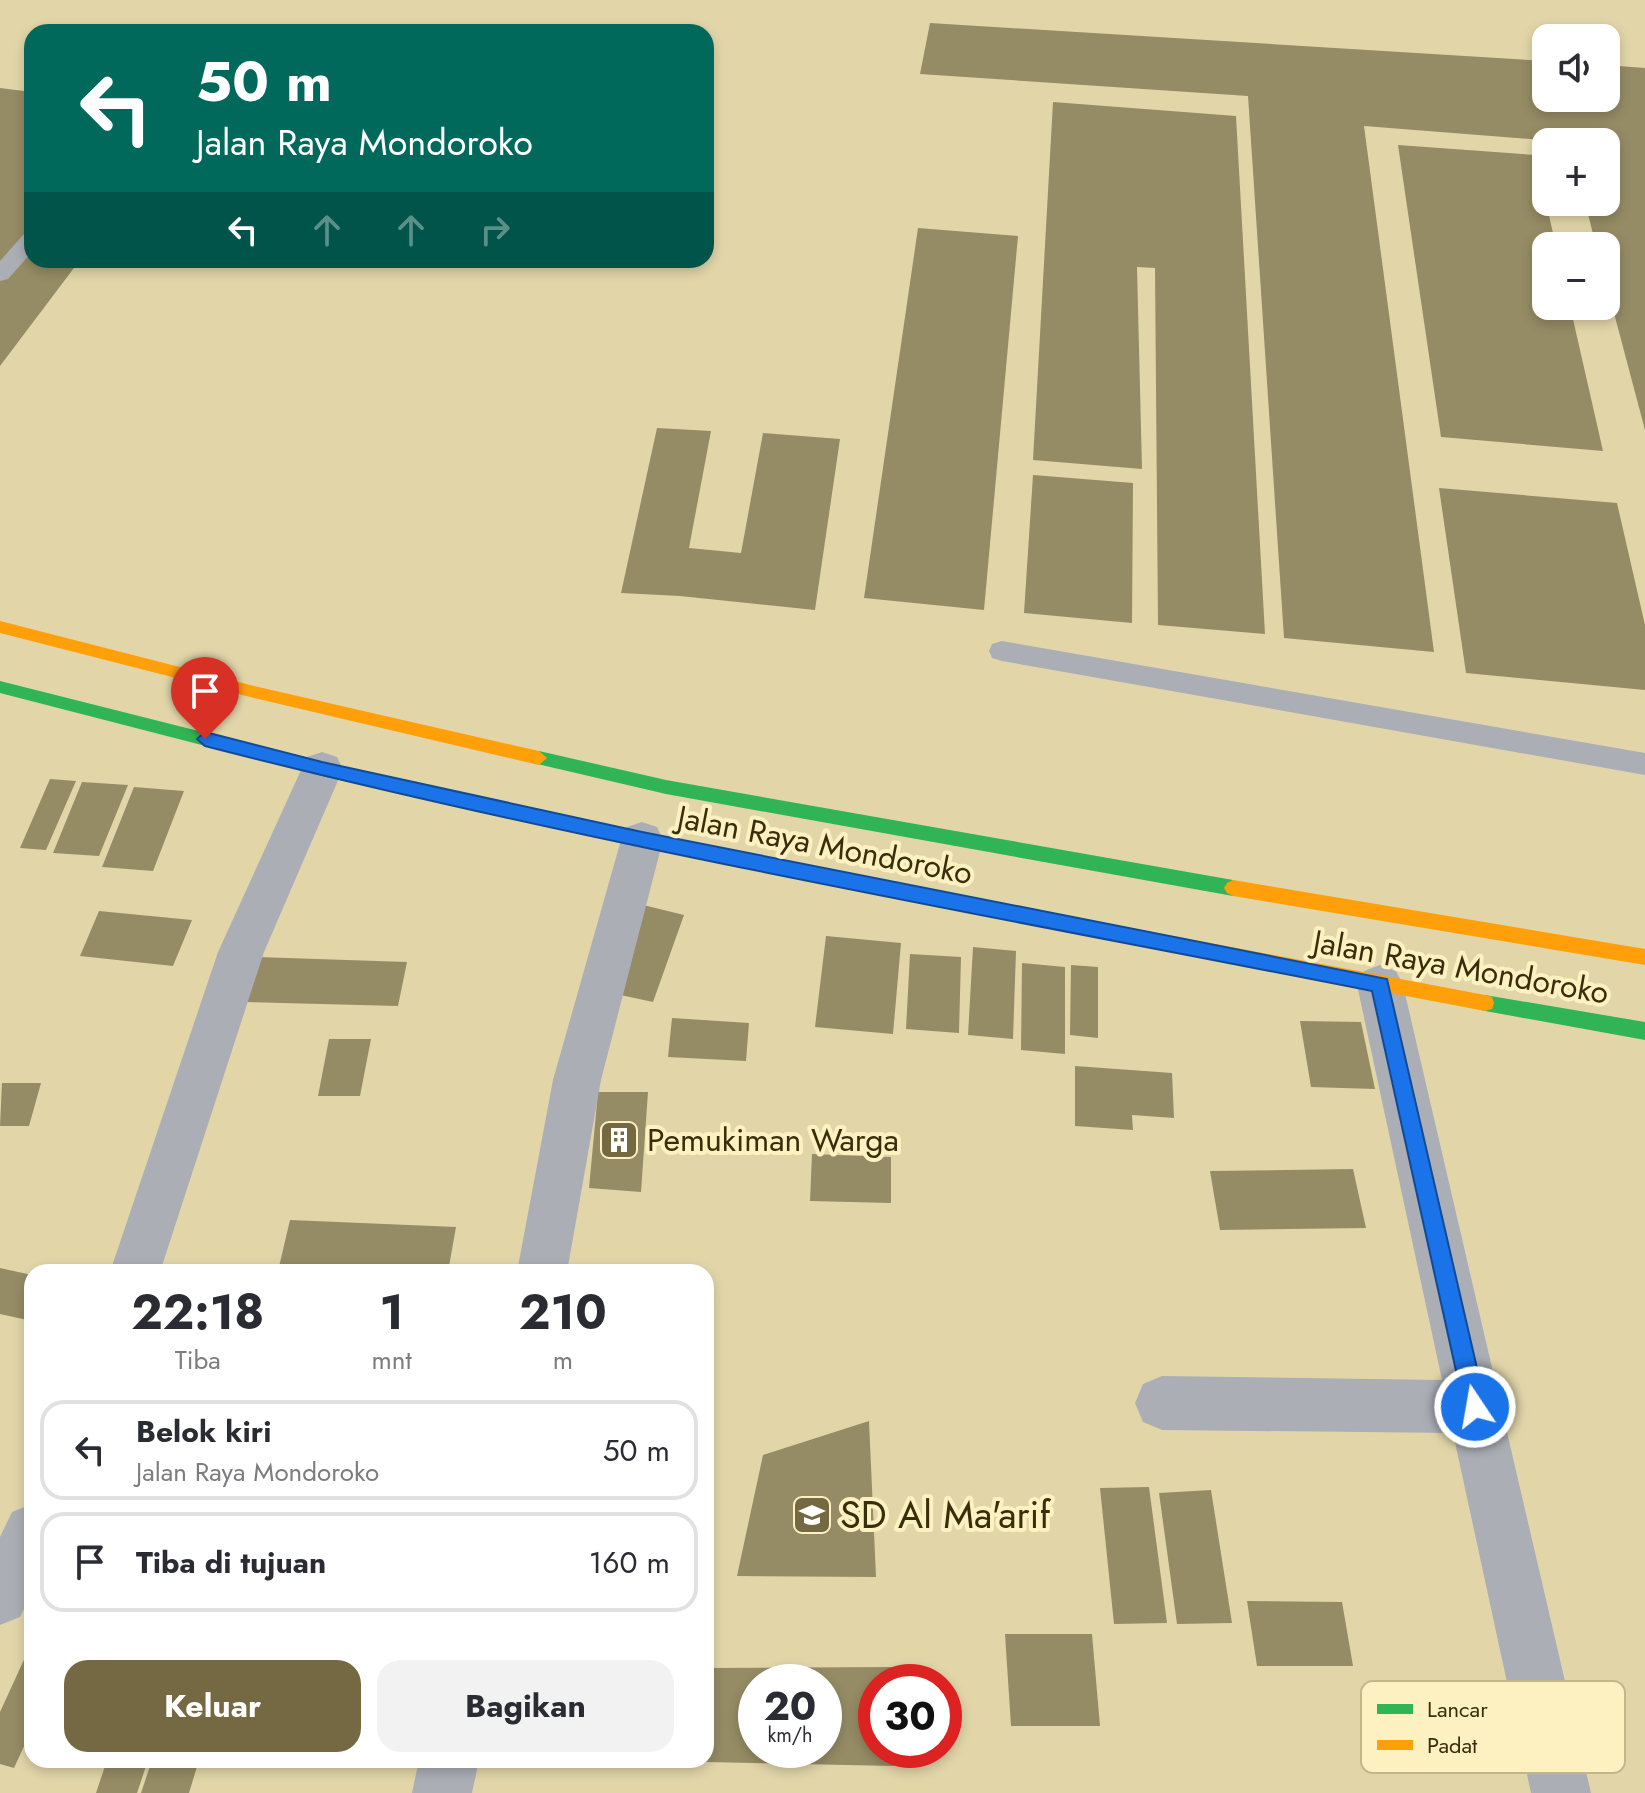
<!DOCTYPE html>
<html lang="id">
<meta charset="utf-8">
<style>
body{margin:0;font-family:Jost,sans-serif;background:#f2f2f3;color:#2b2b33;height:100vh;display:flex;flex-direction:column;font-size:30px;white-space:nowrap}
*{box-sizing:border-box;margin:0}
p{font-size:26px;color:#7c7c81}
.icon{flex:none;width:44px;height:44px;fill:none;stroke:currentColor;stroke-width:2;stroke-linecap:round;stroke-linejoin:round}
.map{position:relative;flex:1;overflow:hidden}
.sheet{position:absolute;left:24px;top:1264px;width:690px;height:504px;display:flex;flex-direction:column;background:#fff;border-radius:24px;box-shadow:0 4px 12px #0003}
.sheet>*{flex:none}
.hud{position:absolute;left:24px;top:24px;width:690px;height:244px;border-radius:24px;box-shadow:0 4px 12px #0003;background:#00695c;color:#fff;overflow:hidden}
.fabs{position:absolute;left:1532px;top:24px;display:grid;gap:16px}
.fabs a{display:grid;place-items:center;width:88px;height:88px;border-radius:16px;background:#fff;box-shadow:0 4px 12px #0003;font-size:40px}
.speed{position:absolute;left:738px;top:1664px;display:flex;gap:16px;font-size:40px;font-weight:700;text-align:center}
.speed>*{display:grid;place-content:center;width:104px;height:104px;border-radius:50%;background:#fff;box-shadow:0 4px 12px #0003;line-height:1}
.speed small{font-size:20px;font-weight:400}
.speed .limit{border:12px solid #d22;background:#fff;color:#111}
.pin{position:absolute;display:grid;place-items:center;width:68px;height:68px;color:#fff;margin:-82px -34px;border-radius:50% 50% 50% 0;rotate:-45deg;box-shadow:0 0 8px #0007}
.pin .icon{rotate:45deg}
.me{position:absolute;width:88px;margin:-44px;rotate:348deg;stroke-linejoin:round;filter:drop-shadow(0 0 6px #0008)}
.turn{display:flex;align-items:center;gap:28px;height:168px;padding:0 40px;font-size:36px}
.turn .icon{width:104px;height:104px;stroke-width:2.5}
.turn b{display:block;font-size:56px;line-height:68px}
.lanes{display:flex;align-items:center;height:76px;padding:0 40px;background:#0003;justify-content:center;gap:40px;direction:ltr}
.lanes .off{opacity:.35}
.eta{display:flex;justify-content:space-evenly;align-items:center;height:136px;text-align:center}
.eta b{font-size:48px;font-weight:700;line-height:56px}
.primary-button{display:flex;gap:16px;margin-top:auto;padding:16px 40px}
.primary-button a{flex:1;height:92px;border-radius:24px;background:#746942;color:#fff;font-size:32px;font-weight:700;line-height:92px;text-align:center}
.primary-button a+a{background:#f2f2f3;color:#2b2b33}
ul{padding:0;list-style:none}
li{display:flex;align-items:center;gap:24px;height:100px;margin:0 16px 12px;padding:0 24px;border:4px solid #e1e1e2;border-radius:24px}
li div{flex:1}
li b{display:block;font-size:30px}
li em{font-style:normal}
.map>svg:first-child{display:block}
.building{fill:#958c65;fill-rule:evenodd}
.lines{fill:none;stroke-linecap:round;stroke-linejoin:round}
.lane{fill:#acaeb6;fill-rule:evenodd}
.street{fill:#acaeb6;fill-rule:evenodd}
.fast{fill:#30b455;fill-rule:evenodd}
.slow{fill:#ff9f0a;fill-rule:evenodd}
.route{fill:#1a73e8;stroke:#114b97;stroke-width:2}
.labels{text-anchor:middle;stroke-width:8;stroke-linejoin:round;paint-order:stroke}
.street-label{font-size:32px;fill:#382e0b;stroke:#fef1c1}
.poi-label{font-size:32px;fill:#382e0b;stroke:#fef1c1;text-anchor:start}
.near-poi-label{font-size:38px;fill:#382e0b;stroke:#fef1c1;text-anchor:start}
.key{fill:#fef1c1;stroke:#c3b68a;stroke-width:2}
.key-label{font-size:22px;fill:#382e0b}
</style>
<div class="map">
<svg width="1645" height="1793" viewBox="0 0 1645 1793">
<rect width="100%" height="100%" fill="#e2d6a9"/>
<path class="building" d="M930,23L1546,61V98H1606V65L1645,68V430L1606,283V246H1596L1585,202H1606V142H1569L1364,126L1434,652L1284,638L1248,96L920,74Z
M0,88L32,92V260H80L0,366Z
M1053,102L1236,116L1265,634L1158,625L1155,268L1137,267L1142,469L1033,460Z
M1398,145L1535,155L1556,246H1546V306H1570L1603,451L1441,437Z
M918,228L1018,236L984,610L864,598Z
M657,428L711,431L689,548L741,553L763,433L840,439L815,610L680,596L621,593Z
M1033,475L1133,483L1132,623L1024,613Z
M1439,488L1617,503L1645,625V690L1466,673Z
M50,779L76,781L46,850L20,848Z
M82,782L128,785L99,856L53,853Z
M134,787L184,791L153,871L102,867Z
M635,903L684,915L653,1002L602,991Z
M99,911L192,920L173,966L80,956Z
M826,936L901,943L893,1034L815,1027Z
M973,947L1016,951L1013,1039L968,1035Z
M910,954L961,957L959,1033L906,1029Z
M257,957L407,962L398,1006L245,1002Z
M1022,963L1065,967V1054L1021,1050Z
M1071,965L1098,967V1038L1070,1035Z
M672,1018L749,1023L746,1061L668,1057Z
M1300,1021L1361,1022L1375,1089L1311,1087Z
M329,1039H371L360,1096H318Z
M1075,1066L1172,1073L1174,1118L1132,1115L1133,1130L1075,1126Z
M2,1083H41L29,1126H0Z
M598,1092H648L641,1192L589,1188Z
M812,1154L891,1157V1203L810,1201Z
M1353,1169L1366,1228L1220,1230L1210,1171Z
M290,1220L456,1227L448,1272L278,1271Z
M0,1268L32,1275V1321L0,1314Z
M869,1421L876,1577L737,1576L763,1455Z
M1149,1487L1167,1623L1114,1624L1100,1488Z
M1211,1490L1232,1623L1177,1624L1159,1493Z
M1247,1601L1342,1602L1353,1666H1257Z
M1005,1634H1092L1100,1726H1011Z
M28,1651L32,1653V1729L14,1768L0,1764V1712Z
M891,1667L892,1682H876V1750H894V1766L706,1762V1668ZM756,1682H824V1750H756Z
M107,1760H148L137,1793H96Z
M152,1760H199L189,1793H141Z"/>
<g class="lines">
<path class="lane" d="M32,232V252L8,279L0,281V261L24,234Z
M1002,641L1645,753V775L1002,661L992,658L989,651L992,644Z"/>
<path class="street" d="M322,752L337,757L343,769L264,952L160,1272H110L218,952L307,757Z
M642,822L657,827L663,840L601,1080L567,1272H517L553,1080L621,840L627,827Z
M1380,965L1396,971L1403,985L1591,1793H1531L1453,1433L1162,1430L1143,1422L1135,1403L1143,1384L1162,1376L1442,1380L1357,985L1364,971Z
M32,1504V1593L20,1617L0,1625V1537L12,1512Z
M419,1760H479L472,1793H412Z"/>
<path class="fast" d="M0,681L322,762L642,833L1083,919L1089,921L1092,927L1089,933L1083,935L642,847L322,776L0,693Z
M539,751L666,780L1233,880L1239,883L1242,888L1239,893L1233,896L666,794L533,763L531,758Z
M1485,995L1645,1022V1040L1485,1011L1478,1009L1476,1003L1478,997Z"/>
<path class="slow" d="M0,621L254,686L539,751L547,758L539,765L254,698L0,633Z
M1233,880L1645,949V965L1233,896L1227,893L1224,888L1227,883Z
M1083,919L1485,995L1492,997L1494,1003L1492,1009L1485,1011L1083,935L1077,933L1074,927L1077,921Z"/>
</g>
<path class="route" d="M205,732L322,762L642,832L1387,979L1486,1407L1483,1415L1475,1418L1467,1415L1464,1407L1372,991C982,914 590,845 205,746L197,739Z"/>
<defs>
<symbol id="building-square" viewBox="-11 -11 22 22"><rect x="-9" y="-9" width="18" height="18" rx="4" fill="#746942" stroke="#fef1c1"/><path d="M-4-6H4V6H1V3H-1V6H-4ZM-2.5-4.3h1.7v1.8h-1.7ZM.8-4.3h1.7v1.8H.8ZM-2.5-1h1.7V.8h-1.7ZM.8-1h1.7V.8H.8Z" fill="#fff"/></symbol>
<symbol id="school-square" viewBox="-11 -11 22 22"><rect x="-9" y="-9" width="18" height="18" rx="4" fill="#746942" stroke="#fef1c1"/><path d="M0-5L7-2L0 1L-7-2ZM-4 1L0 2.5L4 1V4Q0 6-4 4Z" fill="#fff"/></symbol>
</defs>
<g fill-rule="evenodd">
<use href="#building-square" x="597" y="1118" width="44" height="44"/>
<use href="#school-square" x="790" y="1493" width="44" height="44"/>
</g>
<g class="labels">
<g class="street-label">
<text transform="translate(825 845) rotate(11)" y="11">Jalan Raya Mondoroko</text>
<text transform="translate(1461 967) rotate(10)" y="11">Jalan Raya Mondoroko</text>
</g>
<g class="poi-label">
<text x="647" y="1151">Pemukiman Warga</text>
</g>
<g class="near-poi-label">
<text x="840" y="1528">SD Al Ma'arif</text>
</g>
</g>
<rect x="1361" y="1681" width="264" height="92" rx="12" class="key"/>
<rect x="1377" y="1704" width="36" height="10" fill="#30b455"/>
<rect x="1377" y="1740" width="36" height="10" fill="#ff9f0a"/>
<g class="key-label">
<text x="1427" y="1717">Lancar</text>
<text x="1427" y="1753">Padat</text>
</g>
</svg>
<div class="fabs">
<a><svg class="icon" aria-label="sound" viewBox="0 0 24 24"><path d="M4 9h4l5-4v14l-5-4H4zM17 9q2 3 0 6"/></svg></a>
<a>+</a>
<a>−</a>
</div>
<div class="speed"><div>20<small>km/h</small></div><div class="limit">30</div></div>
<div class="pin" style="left:205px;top:739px;background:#d93025"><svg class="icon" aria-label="arrive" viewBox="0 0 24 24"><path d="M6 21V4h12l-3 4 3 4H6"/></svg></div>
<svg class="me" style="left:1475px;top:1407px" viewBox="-20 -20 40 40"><circle r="17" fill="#1a73e8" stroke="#fff" stroke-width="3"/><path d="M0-11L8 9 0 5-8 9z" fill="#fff"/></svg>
<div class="hud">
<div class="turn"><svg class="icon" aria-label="left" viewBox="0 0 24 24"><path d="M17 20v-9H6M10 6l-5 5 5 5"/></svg><div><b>50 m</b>Jalan Raya Mondoroko</div></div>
<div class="lanes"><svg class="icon" aria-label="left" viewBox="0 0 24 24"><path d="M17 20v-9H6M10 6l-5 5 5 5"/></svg><svg class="icon off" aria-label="ahead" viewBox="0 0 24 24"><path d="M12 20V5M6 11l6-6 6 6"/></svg><svg class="icon off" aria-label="ahead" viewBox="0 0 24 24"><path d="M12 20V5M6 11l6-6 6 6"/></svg><svg class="icon off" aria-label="right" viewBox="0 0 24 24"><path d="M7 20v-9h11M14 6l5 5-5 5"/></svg></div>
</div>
<section class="sheet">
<div class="eta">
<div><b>22:18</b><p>Tiba</p></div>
<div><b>1</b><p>mnt</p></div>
<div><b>210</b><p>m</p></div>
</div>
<ul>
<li><svg class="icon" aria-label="left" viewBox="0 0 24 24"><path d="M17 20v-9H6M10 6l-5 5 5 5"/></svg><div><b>Belok kiri</b><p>Jalan Raya Mondoroko</p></div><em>50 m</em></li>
<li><svg class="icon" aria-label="arrive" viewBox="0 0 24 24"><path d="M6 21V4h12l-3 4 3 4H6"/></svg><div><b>Tiba di tujuan</b></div><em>160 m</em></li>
</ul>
<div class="primary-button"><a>Keluar</a><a>Bagikan</a></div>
</section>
</div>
